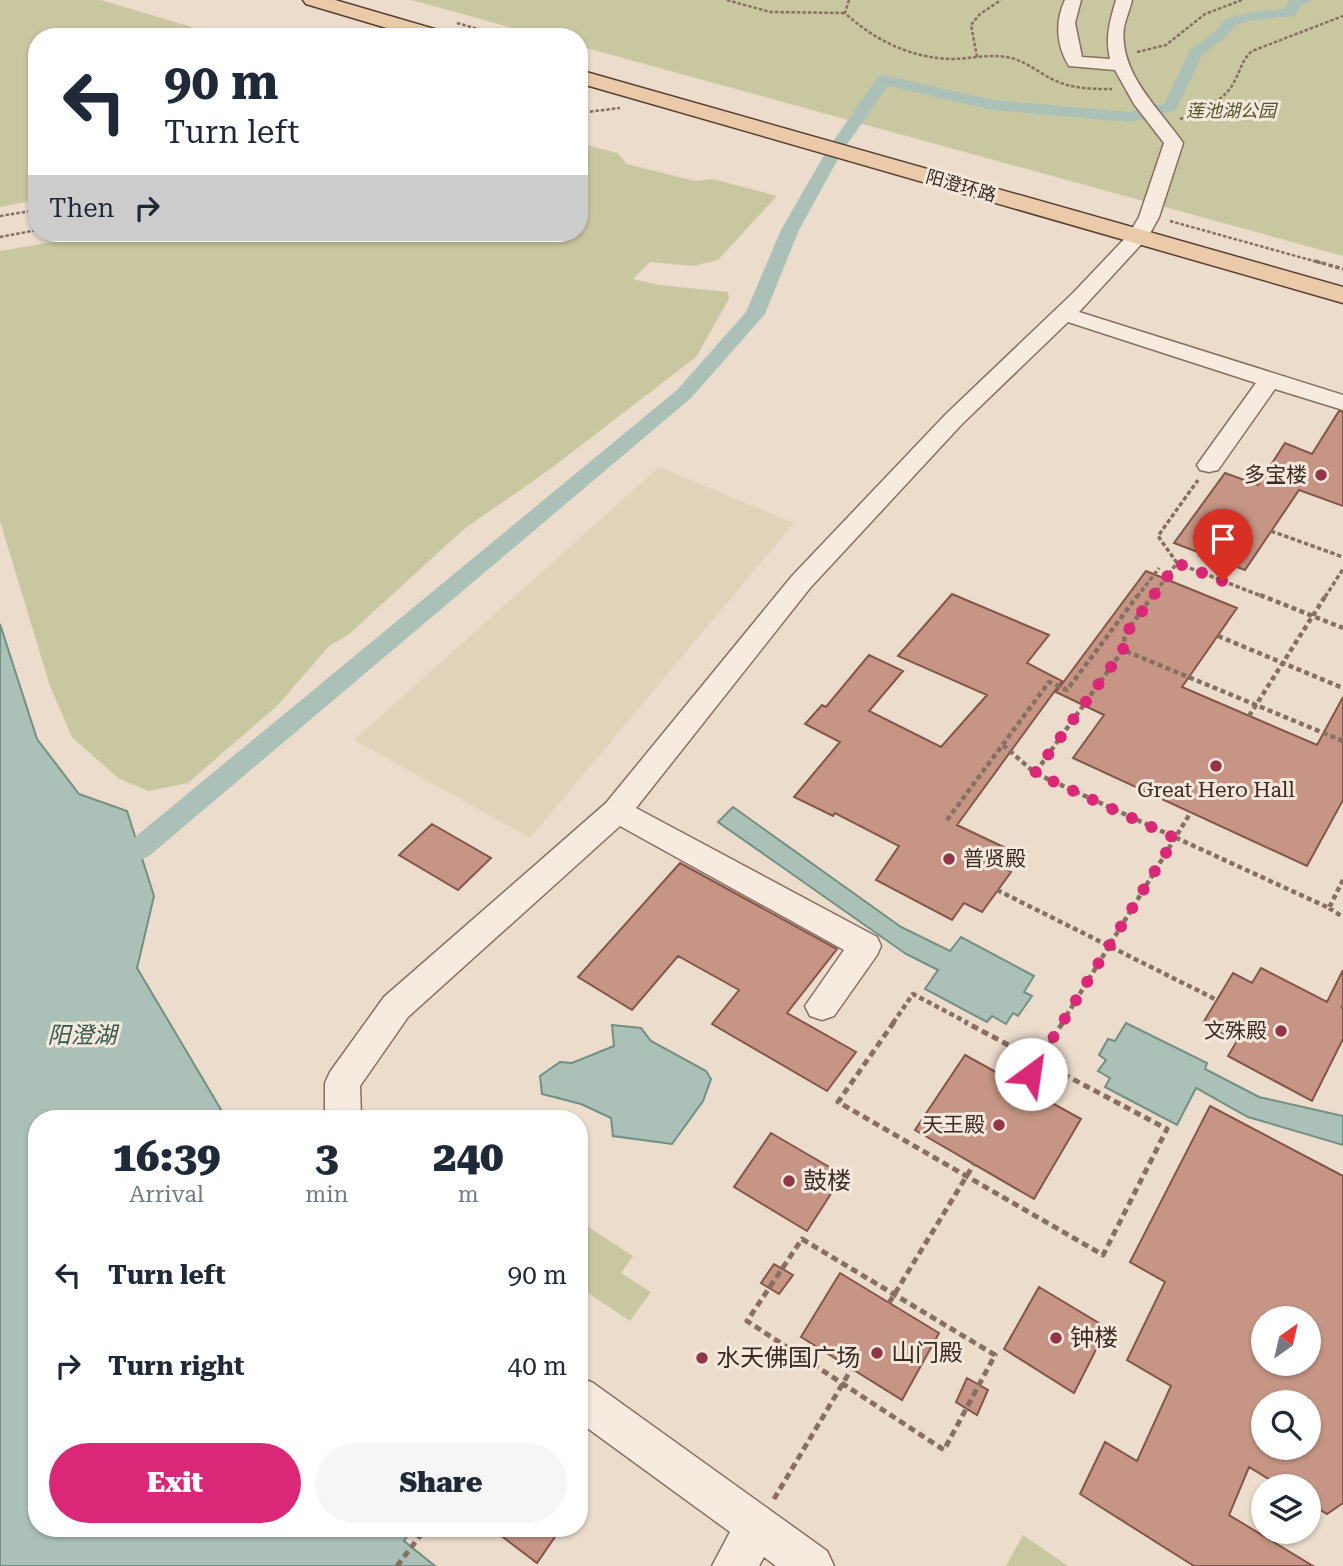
<!DOCTYPE html>
<meta charset="utf-8">
<style>
body{margin:0;font-family:"Roboto Serif","Noto Sans SC",serif;background:#f6f6f7;color:#1f2937;height:100vh;display:flex;flex-direction:column;font-size:26px;white-space:nowrap}
*{box-sizing:border-box;margin:0}
p{font-size:23px;color:#747a83}
.icon{flex:none;width:38px;height:38px;fill:none;stroke:currentColor;stroke-width:2;stroke-linecap:round;stroke-linejoin:round}
.map{position:relative;flex:1;overflow:hidden}
.details{position:absolute;left:28px;top:1110px;width:560px;height:427px;display:flex;flex-direction:column;background:#fff;border-radius:28px;box-shadow:0 2px 5px #0004}
.details>*{flex:none}
.banner{position:absolute;left:28px;top:28px;width:560px;height:214px;border-radius:28px;box-shadow:0 2px 5px #0004;background:#fff;color:#1f2937;overflow:hidden}
.needle{width:46px;rotate:34deg}
.controls{position:absolute;left:1251px;top:1306px;display:grid;gap:14px}
.controls a{display:grid;place-items:center;width:70px;height:70px;border-radius:50%;background:#fff;box-shadow:0 2px 5px #0004;font-size:35px}
.pin{position:absolute;display:grid;place-items:center;width:60px;height:60px;color:#fff;margin:-72px -30px;border-radius:50% 50% 50% 0;rotate:-45deg;box-shadow:0 0 7px #0007}
.pin .icon{rotate:45deg}
.me{position:absolute;width:77px;margin:-38px;rotate:31deg;stroke-linejoin:round;filter:drop-shadow(0 0 5px #0008)}
.turn{display:flex;align-items:center;gap:24px;height:147px;padding:0 21px;font-size:32px}
.turn .icon{width:91px;height:91px;stroke-width:2.5}
.turn b{display:block;font-size:49px;line-height:60px}
.then{display:flex;align-items:center;height:66px;padding:0 21px;background:#0003;gap:14px;font-size:26px}
.eta{display:flex;justify-content:space-evenly;align-items:center;height:119px;text-align:center}
.eta b{font-size:42px;font-weight:800;line-height:49px}
.primary-button{display:flex;gap:14px;margin-top:auto;padding:14px 21px}
.primary-button a{flex:1;height:80px;border-radius:42px;background:#db2777;color:#fff;font-size:28px;font-weight:800;line-height:80px;text-align:center}
.primary-button a+a{background:#f6f6f7;color:#1f2937}
ul{padding:0;list-style:none}
li{display:flex;align-items:center;gap:21px;height:91px;padding:0 21px}
li div{flex:1}
li b{display:block;font-size:26px}
li em{font-style:normal}
.map>svg:first-child{display:block}
.farmland{fill:#e0d3ba}
.green{fill:#c9c7a0}
.water{fill:#abc1b7;stroke:#728f83;stroke-width:2}
.lines{fill:none;stroke-linecap:round;stroke-linejoin:round}
.canal{fill:#abc1b7;fill-rule:evenodd}
.building{fill:#c69585;stroke:#845649;stroke-width:2;fill-rule:evenodd}
.minor-casing{stroke:#876f61;stroke-width:3}
.major-casing{stroke:#563e34;stroke-width:3}
.path-far3{stroke:#876f61;stroke-width:2.5;stroke-dasharray:3.5 2;stroke-linecap:butt}
.path-far2{stroke:#876f61;stroke-width:3.5;stroke-dasharray:4.5 2.5;stroke-linecap:butt}
.path-far1{stroke:#876f61;stroke-width:4.5;stroke-dasharray:5 3.5;stroke-linecap:butt}
.path{stroke:#876f61;stroke-width:5;stroke-dasharray:7 4.5;stroke-linecap:butt}
.minor{fill:#f7ebdf;fill-rule:evenodd}
.major{fill:#eacaa8;fill-rule:evenodd}
.route{stroke:#db2777;stroke-width:12;stroke-dasharray:0 21.6}
.poi-dot{fill:#913647;stroke:#f3e8db;stroke-width:2.5}
.labels{text-anchor:middle;stroke-width:6;stroke-linejoin:round;paint-order:stroke}
.far-park-label{font-size:18px;font-style:italic;fill:#51542b;stroke:#f3e8db}
.far-street-label{font-size:18px;fill:#392a23;stroke:#f3e8db}
.poi-label{font-size:21px;fill:#392a23;stroke:#f3e8db;text-anchor:end}
.water-label{font-size:23px;font-style:italic;fill:#34574f;stroke:#f3e8db}
.near-poi-label{font-size:24px;fill:#392a23;stroke:#f3e8db;text-anchor:start}
</style>
<div class="map">
<svg width="1343" height="1566" viewBox="0 0 1343 1566">
<rect width="100%" height="100%" fill="#ebdccc"/>
<path class="farmland" d="M659,467L794,523L530,838L354,740Z"/>
<path class="green" d="M0,0H101L225,37H37V200L0,207Z
M412,0H1343V256L579,46V37H545Z
M579,143L617,153L627,164L695,181L713,179L777,196L718,260L693,266L650,262L633,279L659,285L728,292L729,299L696,357L549,470L464,529L348,635L329,646L278,705L188,783L148,791L118,778L72,737L50,686L0,521V251L106,233H579Z
M579,1221L633,1256L621,1273L651,1292L630,1321L579,1287Z
M1023,1535L1068,1566H1006Z"/>
<path class="water" d="M0,624L37,739L79,794L127,811L154,896L137,968L226,1118H37V1528H413L404,1541L435,1566H0Z
M733,807L901,927L950,951L961,937L1034,976L1024,992L1032,996L1018,1016L1013,1013L1006,1024L992,1016L987,1022L925,989L938,970L906,954L718,822Z
M1126,1023L1207,1063L1205,1069L1259,1097L1343,1116V1145L1248,1117L1196,1088L1177,1125L1105,1087L1110,1078L1098,1071L1106,1060L1099,1055L1108,1039L1115,1041Z
M612,1025L641,1028L651,1041L706,1071L711,1079L703,1101L672,1144L613,1136L611,1118L581,1104L542,1094L540,1076L560,1062L572,1063L614,1046Z"/>
<g class="lines">
<path class="canal" d="M1290,0H1313L1302,5L1294,16L1253,20L1236,25L1226,37L1202,55L1176,110L1129,122L993,110L888,86L843,150L799,230L765,314L691,398L149,856L139,860L129,856L125,849L129,842L677,390L746,312L781,230L827,150L878,77L884,75L993,100L1129,112L1164,104L1190,50L1216,31L1226,19L1252,12L1284,9Z"/>
</g>
<path class="building" d="M1339,411L1343,412V506L1299,490L1245,570L1174,543L1225,473L1258,485L1285,443L1312,454Z
M1146,571L1237,608L1182,687L1317,745L1343,697V800L1307,866L1073,758L1104,715L1056,692Z
M952,594L1049,635L1027,663L1062,681L957,825L1012,851L1001,866L1011,872L982,912L964,903L952,920L876,880L899,846L835,813L833,816L794,797L840,742L805,724L822,705L826,707L869,655L903,671L869,711L941,747L987,695L898,656Z
M432,824L491,858L458,890L399,855Z
M680,863L837,949L787,1013L856,1052L827,1091L712,1024L739,990L678,956L632,1010L578,977Z
M1261,968L1327,1002L1343,970V1039L1312,1101L1228,1056L1237,1041L1203,1023L1233,973L1252,983Z
M965,1055L1081,1119L1034,1199L915,1130Z
M1210,1106L1343,1176V1503L1327,1514L1309,1503V1486H1280L1249,1467L1229,1515L1313,1566H1194L1080,1494L1105,1442L1137,1461L1171,1386L1127,1360L1165,1282L1130,1262ZM1264,1318H1309V1363H1264ZM1264,1402H1309V1447H1264Z
M771,1133L843,1175L807,1231L734,1187Z
M774,1264L793,1275L779,1294L761,1283Z
M840,1273L939,1333L902,1400L801,1337Z
M1039,1287L1107,1328L1074,1393L1004,1349Z
M967,1378L988,1390L977,1415L956,1402Z
M491,1528H561L537,1563Z"/>
<g class="lines">
<defs>
<path id="minor" d="M1065,0H1081L1075,23L1082,57L1110,59C1105,37 1110,21 1116,0H1132C1130,9 1126,18 1124,27C1118,73 1160,109 1183,143L1159,217L1148,237L1079,312L1343,395V410L1275,389L1218,470L1209,472L1200,470L1197,465L1256,383L1068,322L962,424L810,588L636,808L877,937L881,946L877,955L834,1016L822,1020L810,1016L805,1006L844,950L620,826L408,1017L360,1086L361,1118H325V1083L330,1072L384,997L606,803L792,576L946,414L1073,293L1129,234L1139,217L1164,143L1134,104L1115,70L1069,66C1056,45 1055,21 1065,0Z
M579,1377L593,1383L827,1551L834,1566H776L764,1557L759,1566H712L730,1532L579,1422Z"/>
<path id="major" d="M303,0H335L448,33L451,37H417L306,4Z
M579,70L1343,287V303L579,83Z"/>
</defs>
<use href="#minor" class="minor-casing"/>
<use href="#major" class="major-casing"/>
<path class="path-far3" d="M727,0L770,12L845,13
M849,0L845,13C874,40 911,58 951,59C971,59 991,53 1011,58C1027,62 1039,73 1054,80C1072,89 1092,89 1112,89
M457,23L506,37
M1137,52L1166,45L1205,14L1242,0
M977,57L971,25L980,14L1001,0
M579,113L620,108
M1180,119C1199,112 1226,101 1235,80C1241,69 1242,60 1252,51L1343,16
M0,216L37,210
M1170,221L1321,263
M0,237L37,230"/>
<path class="path-far2" d="M1315,261L1343,269
M1271,531L1343,557
M1177,563L1158,536L1198,480
M1137,597L1159,568
M1152,597L1177,563L1264,597
M1325,597L1343,569"/>
<path class="path-far1" d="M1260,595L1343,628
M1218,636L1343,688
M1123,650L1125,634L1153,595
M1249,716L1326,595
M1343,741L1123,650L1035,773L1329,908L1343,880
M1003,745L1035,773
M947,820L1049,682L1067,690L1138,595
M997,890L1217,1000
M1329,908L1343,917
M1342,1009L1343,1006
M893,1023L913,994L968,1023
M1062,1023L1191,812"/>
<path class="path" d="M894,1022L838,1102L1103,1255L1167,1129L965,1022
M1023,1087L1063,1022
M802,1239L995,1355L944,1450L747,1321Z
M889,1303L974,1164
M774,1499L852,1368
M397,1566L426,1528"/>
<use href="#minor" class="minor"/>
<use href="#major" class="major"/>
</g>
<g class="lines">
<path class="route" d="M1031,1074L1175,838L1035,773L1123,650L1125,635L1177,563L1223,581"/>
</g>
<g class="poi-dot">
<circle cx="1321" cy="475" r="7"/>
<circle cx="1216" cy="766" r="7"/>
<circle cx="949" cy="859" r="7"/>
<circle cx="1281" cy="1031" r="7"/>
<circle cx="999" cy="1125" r="7"/>
<circle cx="789" cy="1181" r="7"/>
<circle cx="1056" cy="1338" r="7"/>
<circle cx="877" cy="1353" r="7"/>
<circle cx="702" cy="1358" r="7"/>
</g>
<g class="labels">
<g class="far-park-label">
<text x="1231" y="117">莲池湖公园</text>
</g>
<g class="far-street-label">
<text transform="translate(961 186) rotate(16)" y="6">阳澄环路</text>
</g>
<g class="poi-label">
<text x="1307" y="482">多宝楼</text>
<text x="1216" y="797" text-anchor="middle">Great Hero Hall</text>
<text x="963" y="866" text-anchor="start">普贤殿</text>
<text x="1267" y="1038">文殊殿</text>
<text x="985" y="1132">天王殿</text>
</g>
<g class="water-label">
<text x="82" y="1043">阳澄湖</text>
</g>
<g class="near-poi-label">
<text x="803" y="1189">鼓楼</text>
<text x="1070" y="1346">钟楼</text>
<text x="891" y="1361">山门殿</text>
<text x="716" y="1366">水天佛国广场</text>
</g>
</g>
</svg>
<div class="controls">
<a><svg class="needle" viewBox="-14 -14 28 28"><path d="M0-13l5 13h-10z" fill="#e53935"/><path d="M0 13l5-13h-10z" fill="#747a83"/></svg></a>
<a><svg class="icon" aria-label="search" viewBox="0 0 24 24"><circle cx="10" cy="10" r="6"/><path d="M15 15l6 6"/></svg></a>
<a><svg class="icon" aria-label="layers" viewBox="0 0 24 24"><path d="M12 4l9 5-9 5-9-5zM3 14l9 5 9-5"/></svg></a>
</div>
<div class="pin" style="left:1223px;top:581px;background:#d93025"><svg class="icon" aria-label="arrive" viewBox="0 0 24 24"><path d="M6 21V4h12l-3 4 3 4H6"/></svg></div>
<svg class="me" style="left:1031px;top:1074px" viewBox="-20 -20 40 40"><circle r="19" fill="#fff"/><path d="M0-13L10 11 0 6-10 11z" fill="#db2777"/></svg>
<div class="banner">
<div class="turn"><svg class="icon" aria-label="left" viewBox="0 0 24 24"><path d="M17 20v-9H6M10 6l-5 5 5 5"/></svg><div><b>90 m</b>Turn left</div></div>
<div class="then">Then<svg class="icon" aria-label="right" viewBox="0 0 24 24"><path d="M7 20v-9h11M14 6l5 5-5 5"/></svg></div>
</div>
<section class="details">
<div class="eta">
<div><b>16:39</b><p>Arrival</p></div>
<div><b>3</b><p>min</p></div>
<div><b>240</b><p>m</p></div>
</div>
<ul>
<li><svg class="icon" aria-label="left" viewBox="0 0 24 24"><path d="M17 20v-9H6M10 6l-5 5 5 5"/></svg><div><b>Turn left</b></div><em>90 m</em></li>
<li><svg class="icon" aria-label="right" viewBox="0 0 24 24"><path d="M7 20v-9h11M14 6l5 5-5 5"/></svg><div><b>Turn right</b></div><em>40 m</em></li>
</ul>
<div class="primary-button"><a>Exit</a><a>Share</a></div>
</section>
</div>
